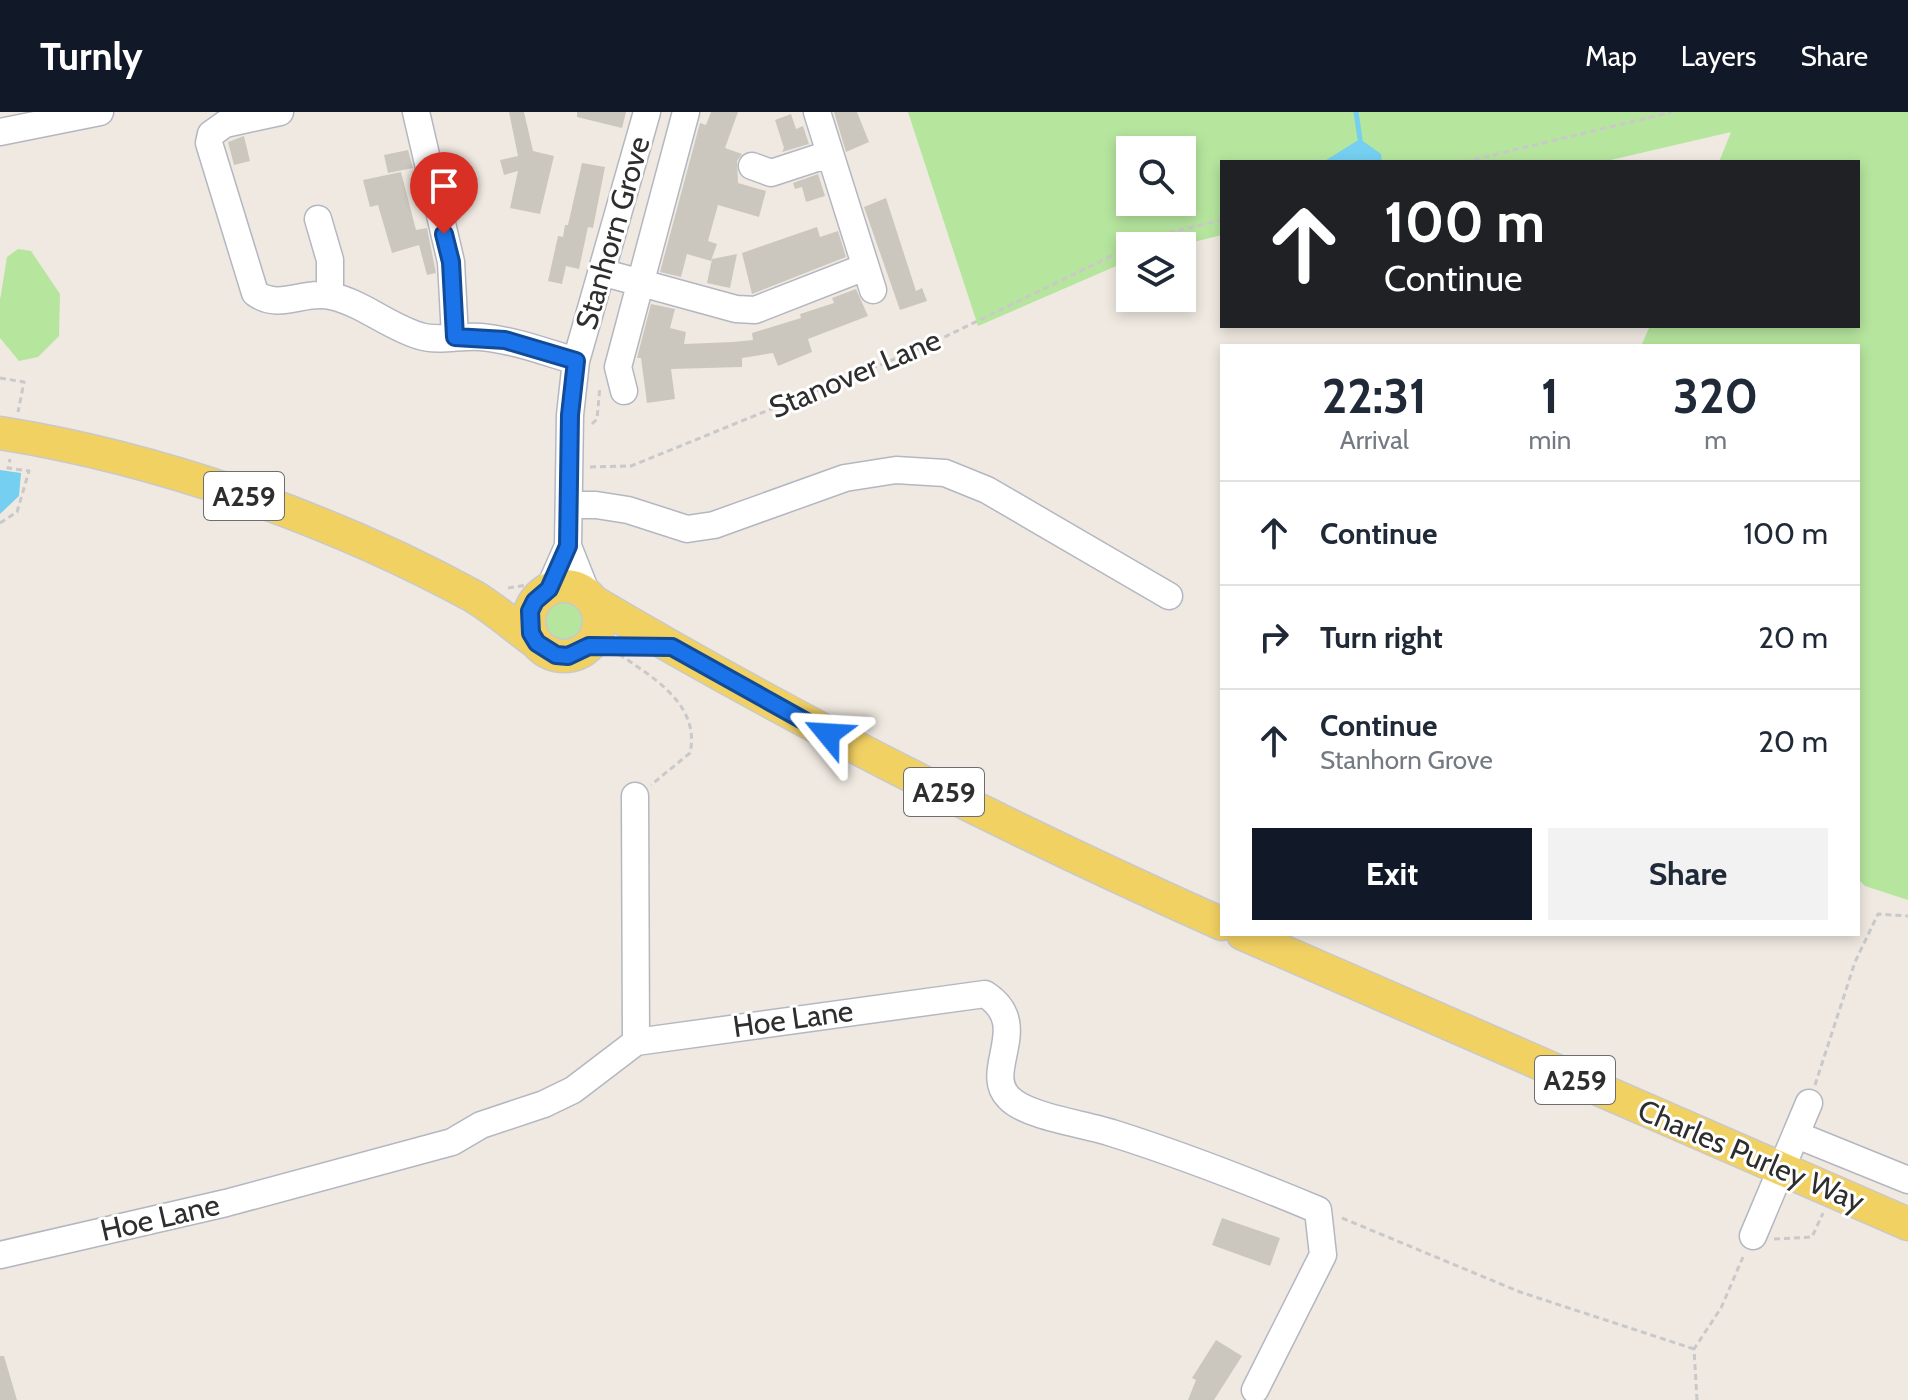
<!DOCTYPE html>
<style>
body{margin:0;font-family:Cabin,sans-serif;background:#f2f2f3;color:#1f2937;height:100vh;display:flex;flex-direction:column;font-size:30px;white-space:nowrap}
*{box-sizing:border-box;margin:0}
p{font-size:26px;color:#747a83}
.icon{flex:none;width:44px;height:44px;fill:none;stroke:currentColor;stroke-width:2;stroke-linecap:round;stroke-linejoin:round}
.map{position:relative;flex:1;overflow:hidden}
.sheet{position:absolute;left:1220px;top:232px;width:640px;height:592px;display:flex;flex-direction:column;background:#fff;border-radius:0px;box-shadow:0 4px 12px #0003}
.sheet>*{flex:none}
.top-card{position:absolute;left:1220px;top:48px;width:640px;height:168px;border-radius:0px;box-shadow:0 4px 12px #0003;background:#202124;color:#fff;overflow:hidden}
.controls{position:absolute;left:1116px;top:24px;display:grid;gap:16px}
.controls a{display:grid;place-items:center;width:80px;height:80px;border-radius:0px;background:#fff;box-shadow:0 4px 12px #0003;font-size:40px}
.pin{position:absolute;display:grid;place-items:center;width:68px;height:68px;color:#fff;margin:-82px -34px;border-radius:50% 50% 50% 0;rotate:-45deg;box-shadow:0 0 8px #0007}
.pin .icon{rotate:45deg}
.me{position:absolute;width:88px;margin:-44px;rotate:297deg;stroke-linejoin:round;filter:drop-shadow(0 0 6px #0008)}
.turn{display:flex;align-items:center;gap:28px;height:168px;padding:0 32px;font-size:36px}
.turn .icon{width:104px;height:104px;stroke-width:2.5}
.turn b{display:block;font-size:56px;line-height:68px}
.eta{display:flex;justify-content:space-evenly;align-items:center;height:136px;text-align:center}
.eta b{font-size:48px;font-weight:800;line-height:56px}
.cta{display:flex;gap:16px;margin-top:auto;padding:16px 32px}
.cta a{flex:1;height:92px;border-radius:0px;background:#111827;color:#fff;font-size:32px;font-weight:800;line-height:92px;text-align:center}
.cta a+a{background:#f2f2f3;color:#1f2937}
ul{padding:0;list-style:none}
li{display:flex;align-items:center;gap:24px;height:104px;padding:0 32px;border-top:2px solid #e0e1e3}
li div{flex:1}
li b{display:block;font-size:30px}
li em{font-style:normal}
header{display:flex;align-items:center;gap:48px;box-sizing:border-box;height:112px;padding:0 40px;background:#111827;color:#fff}
header strong{font-size:38px}
nav{display:flex;gap:44px;margin-inline-start:auto;font-size:28px}
.map>svg:first-child{display:block}
.green{fill:#b6e59e;fill-rule:evenodd}
.water{fill:#75cff0}
.lines{fill:none;stroke-linecap:round;stroke-linejoin:round}
.stream{stroke:#75cff0;stroke-width:5}
.building{fill:#cbc7bf}
.minor-casing{stroke:#b4b7c1;stroke-width:29}
.major-casing{stroke:#c9c9c9;stroke-width:35}
.path{stroke:#c9c9c9;stroke-width:3;stroke-dasharray:6 4;stroke-linecap:butt}
.minor{stroke:#fff;stroke-width:26}
.major{stroke:#f2d163;stroke-width:32}
.route-casing{stroke:#114b97;stroke-width:20}
.route{stroke:#1a73e8;stroke-width:14}
.labels{text-anchor:middle;stroke-width:6;stroke-linejoin:round;paint-order:stroke}
.shield{fill:#fff;stroke:#6d6d6d;stroke-width:2}
.shield-label{font-size:28px;font-weight:bold;fill:#2e2e2e}
.street-label{font-size:30px;fill:#2e2e2e;stroke:#fff}
</style>
<header>
<strong>Turnly</strong>
<nav><a>Map</a><a>Layers</a><a>Share</a></nav>
</header>
<div class="map">
<svg width="1908" height="1288" viewBox="0 0 1908 1288">
<rect width="100%" height="100%" fill="#efe9e1"/>
<path class="green" d="M908,0H1908V788L1865,774L1858,767V234H1641L1650,214H1858V50H1719L1731,20L1602,50H1222V123L1177,134H1130V148L978,214ZM1130,38H1182V90H1130Z
M18,137L31,139L60,182L59,224L38,245L19,249L0,226V188L7,145Z
M542 508a22 22 0 1 1 44 0a22 22 0 1 1-44 0Z"/>
<path class="water" d="M1360,27L1381,42L1382,50H1323Z
M0,358L21,361L19,384L0,402Z"/>
<g class="lines">
<path class="stream" d="M1356,0L1360,27"/>
</g>
<path class="building" d="M509,0H524L533,39L554,44L540,102L510,96L518,59L504,63L500,48L518,44Z
M577,0H626L622,16L577,5Z
M711,0H738L725,36L742,42L737,49L738,71L766,79L759,105L718,93L708,129L717,132L711,149L687,142L681,165L660,160L700,11L706,13Z
M834,0H857L869,30L846,40Z
M791,2L796,17L803,14L809,32L782,40L784,36L775,8Z
M244,24L250,49L234,53L228,30Z
M408,38L413,56L388,61L384,43Z
M582,51L605,55L593,116L588,115L579,157L566,154L562,172L548,169L558,124L563,125L565,113H568Z
M401,60L416,118L427,116L436,161L427,163L419,133L392,141L378,93L370,95L363,68Z
M818,62L825,84L806,90L802,75L795,77L793,71Z
M886,86L916,179L922,176L927,189L900,198L864,95Z
M817,115L820,125L838,119L846,145L752,182L742,141Z
M737,142L730,176L707,171L712,147Z
M856,177L868,204L808,227L812,240L778,254L773,241L742,246V255L671,257L675,287L647,291L641,246H637L651,192L675,197L670,216L686,220L684,232L733,230L753,228L752,221L801,206L800,202L834,191L832,186Z
M1222,1106L1280,1126L1270,1154L1212,1133Z
M1216,1228L1242,1244L1214,1288H1188L1196,1268L1192,1266Z
M0,1244H4L17,1288H0Z"/>
<g class="lines">
<defs>
<path id="minor" d="M280,0L225,12L211,22L209,31L255,181C280,199 303,178 331,184C363,191 389,215 420,224C439,230 462,223 481,225C514,228 545,240 576,249
M416,0L451,150L455,225
M817,0L873,178
M0,20L100,0
M752,54L771,61L829,42
M318,107L330,148V184
M601,160L736,197L755,198L865,155
M624,279L618,255L686,0
M571,393H596L628,398L687,417L714,413L845,366L896,358L945,361L987,378L1169,484
M568,434L587,482
M549,477L568,434L570,303L576,249L647,0
M635,684L636,930
M1797,1023L1908,1068
M1753,1124L1809,991
M0,1143L226,1091L452,1030L481,1013L544,992L573,978L636,930L985,882C1034,913 981,959 1009,986C1027,1005 1086,1012 1112,1021C1182,1043 1251,1070 1318,1098L1323,1143L1255,1278"/>
<path id="major" d="M0,321C158,346 332,407 473,484C495,497 516,516 537,531
M529 509a35 35 0 1 1 70 0a35 35 0 1 1-70 0Z
M594,490C797,610 1007,716 1222,812
M1243,822L1908,1112"/>
</defs>
<use href="#minor" class="minor-casing"/>
<use href="#major" class="major-casing"/>
<path class="path" d="M1464,50L1672,0
M1131,134L1147,126L1222,108
M0,266L24,270L18,300
M592,312L597,307L600,274
M590,355L631,354L924,235L1130,135
M0,411L17,400L29,359L8,356L10,347
M508,476L527,473
M615,534L616,540C650,564 701,591 690,641L651,673
M1815,973L1855,850L1878,802L1908,804
M1342,1106L1520,1180L1694,1237
M1774,1127L1812,1125L1823,1101
M1697,1288L1694,1237L1721,1196L1743,1145"/>
<use href="#minor" class="minor"/>
<use href="#major" class="major"/>
</g>
<g class="lines">
<defs>
<path id="route" d="M444,122L451,150L455,225L505,228L576,249L570,303L568,434L549,477L535,489L530,499L531,521L537,531L556,543L568,544L589,534L672,535L828,622"/>
</defs>
<use href="#route" class="route-casing"/>
<use href="#route" class="route"/>
</g>
<g class="labels">
<g class="shield">
<rect x="204" y="360" width="80" height="48" rx="6"/>
<rect x="904" y="656" width="80" height="48" rx="6"/>
<rect x="1535" y="944" width="80" height="48" rx="6"/>
</g>
<g class="shield-label">
<text x="244" y="394">A259</text>
<text x="944" y="690">A259</text>
<text x="1575" y="978">A259</text>
</g>
<g class="street-label">
<text transform="translate(613 121) rotate(-74)" y="10">Stanhorn Grove</text>
<text transform="translate(855 262) rotate(-23)" y="10">Stanover Lane</text>
<text transform="translate(793 907) rotate(-8)" y="10">Hoe Lane</text>
<text transform="translate(1751 1044) rotate(23)" y="10">Charles Purley Way</text>
<text transform="translate(160 1106) rotate(-13)" y="10">Hoe Lane</text>
</g>
</g>
</svg>
<div class="controls">
<a><svg class="icon" aria-label="search" viewBox="0 0 24 24"><circle cx="10" cy="10" r="6"/><path d="M15 15l6 6"/></svg></a>
<a><svg class="icon" aria-label="layers" viewBox="0 0 24 24"><path d="M12 4l9 5-9 5-9-5zM3 14l9 5 9-5"/></svg></a>
</div>
<div class="pin" style="left:444px;top:122px;background:#d93025"><svg class="icon" aria-label="arrive" viewBox="0 0 24 24"><path d="M6 21V4h12l-3 4 3 4H6"/></svg></div>
<svg class="me" style="left:828px;top:622px" viewBox="-20 -20 40 40"><path d="M0-17L14 15 0 8-14 15z" fill="#1a73e8" stroke="#fff" stroke-width="4"/></svg>
<div class="top-card">
<div class="turn"><svg class="icon" aria-label="ahead" viewBox="0 0 24 24"><path d="M12 20V5M6 11l6-6 6 6"/></svg><div><b>100 m</b>Continue</div></div>
</div>
<section class="sheet">
<div class="eta">
<div><b>22:31</b><p>Arrival</p></div>
<div><b>1</b><p>min</p></div>
<div><b>320</b><p>m</p></div>
</div>
<ul>
<li><svg class="icon" aria-label="ahead" viewBox="0 0 24 24"><path d="M12 20V5M6 11l6-6 6 6"/></svg><div><b>Continue</b></div><em>100 m</em></li>
<li><svg class="icon" aria-label="right" viewBox="0 0 24 24"><path d="M7 20v-9h11M14 6l5 5-5 5"/></svg><div><b>Turn right</b></div><em>20 m</em></li>
<li><svg class="icon" aria-label="ahead" viewBox="0 0 24 24"><path d="M12 20V5M6 11l6-6 6 6"/></svg><div><b>Continue</b><p>Stanhorn Grove</p></div><em>20 m</em></li>
</ul>
<div class="cta"><a>Exit</a><a>Share</a></div>
</section>
</div>
